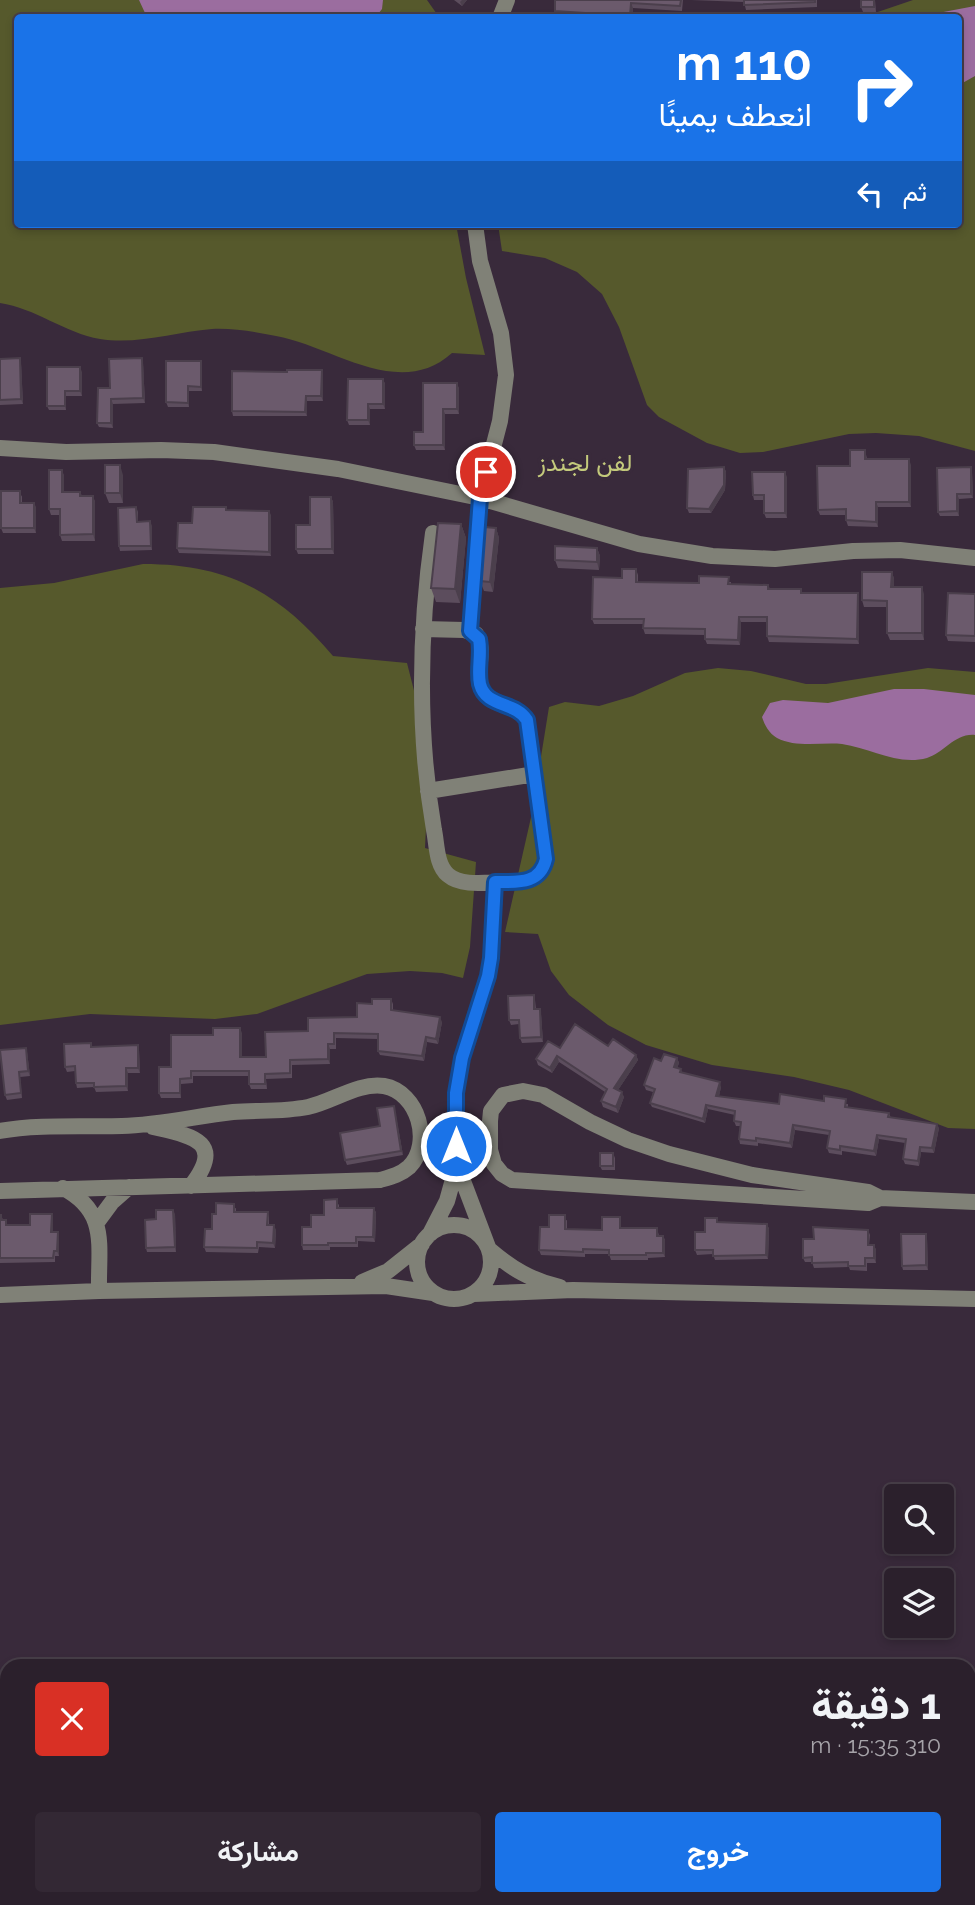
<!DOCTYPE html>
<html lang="ar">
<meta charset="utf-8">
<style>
body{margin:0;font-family:Raleway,Vazirmatn,sans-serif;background:#332834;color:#f1f3f6;direction:rtl;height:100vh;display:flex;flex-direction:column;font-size:26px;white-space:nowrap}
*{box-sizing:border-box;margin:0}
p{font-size:23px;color:#a6a3a9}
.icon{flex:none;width:38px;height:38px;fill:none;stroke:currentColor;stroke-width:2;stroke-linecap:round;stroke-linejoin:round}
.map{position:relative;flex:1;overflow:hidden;direction:ltr}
.details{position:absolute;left:0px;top:1659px;width:976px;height:247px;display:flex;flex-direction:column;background:#2b202c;border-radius:21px 21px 0 0;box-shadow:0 4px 10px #0003,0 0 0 2px #473e48;direction:rtl}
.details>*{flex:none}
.hud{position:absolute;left:14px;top:14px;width:948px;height:214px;border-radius:7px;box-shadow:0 4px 10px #0003,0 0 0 2px #473e48;direction:rtl;background:#1a73e8;color:#fff;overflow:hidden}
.fabs{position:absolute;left:884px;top:1484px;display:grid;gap:14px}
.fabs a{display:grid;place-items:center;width:70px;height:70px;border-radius:7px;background:#2b202c;box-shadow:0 4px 10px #0003,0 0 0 2px #473e48;font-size:35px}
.pin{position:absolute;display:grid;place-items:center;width:60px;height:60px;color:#fff;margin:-30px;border:4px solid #fff;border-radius:50%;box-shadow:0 2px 7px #0007}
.me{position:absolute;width:77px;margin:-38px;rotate:0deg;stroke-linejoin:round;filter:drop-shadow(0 0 5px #0008)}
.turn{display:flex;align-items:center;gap:24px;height:147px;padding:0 35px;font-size:32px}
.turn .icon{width:91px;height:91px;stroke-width:2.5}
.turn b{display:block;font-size:49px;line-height:60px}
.then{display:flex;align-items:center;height:66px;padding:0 35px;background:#0003;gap:14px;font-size:26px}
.round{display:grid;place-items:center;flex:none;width:74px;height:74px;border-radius:7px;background:#332834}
.summary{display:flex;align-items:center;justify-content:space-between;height:119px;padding:0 35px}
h1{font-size:42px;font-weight:700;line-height:52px}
.primary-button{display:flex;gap:14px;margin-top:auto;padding:14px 35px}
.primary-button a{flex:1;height:80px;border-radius:7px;background:#1a73e8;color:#fff;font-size:28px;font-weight:700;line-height:80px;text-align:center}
.primary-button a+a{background:#332834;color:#f1f3f6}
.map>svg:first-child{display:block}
.green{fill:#56592c}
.water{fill:#9b6d9f}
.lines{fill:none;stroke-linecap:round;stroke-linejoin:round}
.minor{stroke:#808177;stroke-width:16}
.wall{fill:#5c4d5d}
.shaded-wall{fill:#4b3f4c}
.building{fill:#6b5a6c;stroke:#4b3f4c;stroke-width:2}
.route-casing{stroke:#114b97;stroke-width:18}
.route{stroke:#1a73e8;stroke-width:12}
.labels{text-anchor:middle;stroke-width:7;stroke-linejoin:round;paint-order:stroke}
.neighbourhood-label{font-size:24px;fill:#c4ca7c;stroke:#392a3b}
</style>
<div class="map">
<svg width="975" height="1905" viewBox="0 0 975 1905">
<rect width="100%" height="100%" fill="#392a3b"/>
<path class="green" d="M0,0H427L439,17L18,18V224H456L466,278L485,355L452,353C399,401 330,345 276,336C256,332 233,328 212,329C175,332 138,345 100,339C65,333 35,308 0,303Z
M913,0H975V451L919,436L876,433L849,434L763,452L740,453L707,443L659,417L647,405L619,327L602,294L577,272L545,258L502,251L498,224H959V18L863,17Z
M143,564C228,564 279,592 333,656L407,663L422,722L428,785L425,848L476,862L470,947L463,978L442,973L410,971L367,974L257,1014L215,1019L90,1014L0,1025V588L54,583Z
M718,668L751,671L806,684H826L928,668L975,672V1129L948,1128L849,1090L794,1077L712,1065L646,1045L608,1025L569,995L551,971L538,934L505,932L532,813L549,707L565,702L599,706L633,696L685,673Z"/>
<path class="water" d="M139,0H383L382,9L375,18H199C179,10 167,23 145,13Z
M975,6V76L959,85V18L917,17Z
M894,689H924L975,695V735C955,733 944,753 927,758C897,766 871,748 842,744C822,742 796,748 777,738C769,733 765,726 762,717L770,703L783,700L828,703Z"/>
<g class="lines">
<path class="minor" d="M500,18L507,0
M0,448L66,452L161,450L214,452L338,469L480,498L639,544L712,556L775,559L853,551L900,550L975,558
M423,629L464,630L476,634C487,650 474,672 482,689C492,709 515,702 527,720L546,859C541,882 525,882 505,882C488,882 462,887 448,875C436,865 437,844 434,830C417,731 419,632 433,533
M470,631L480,498L500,421L506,375L501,333L480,261L475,224
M428,791L535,774
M153,1127C192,1136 226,1141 191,1186
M0,1131C36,1124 85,1127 122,1126C160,1125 196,1116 233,1112C258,1110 283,1112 308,1107C332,1102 359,1082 384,1086C418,1092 433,1143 409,1167C400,1175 391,1177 380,1180L0,1191
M63,1188C109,1212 98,1246 99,1291
M880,1198L868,1203L512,1180L502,1174L494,1164L490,1150V1121L491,1111L503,1095L523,1091L543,1095L590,1122L628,1140L669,1154L752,1175L868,1192L880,1198L975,1202
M98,1221L112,1202L129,1187
M417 1262a37 37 0 1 1 74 0a37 37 0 1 1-74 0Z
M430,1234L447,1201L457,1165
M488,1247L457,1165L456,1093L462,1058L488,976L491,958L495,882
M490,1250C511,1268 532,1281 560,1287
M362,1282L388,1271L422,1244
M474,1294L573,1290L975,1299
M0,1295L99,1291L386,1286L433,1293"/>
</g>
<path class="wall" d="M454,0H467L462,6Z
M555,0H683L682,11L633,8L632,18H576L557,16L555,11Z
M691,0H817V7L746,10L744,2Z
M861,0H875L876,12H863L861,7Z
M0,359L21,363L23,404L0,405Z
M143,363L145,403L113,404V428L99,427L97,423L110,388Z
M202,365V391H189V407H168L166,402Z
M322,370L323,375V401H307V416H233L232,411L287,372Z
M82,372V396H66V410H49L47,406Z
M383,379L385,384V409H370V425H349L347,420Z
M457,383L459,389V414H445V450H416L414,445Z
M865,450L867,459L911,465V507H878V527L848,526L846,520V515H820L818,510L850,466Z
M724,467L726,472L725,490L711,513H689L687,508Z
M62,470L64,476V492H80L82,496H93L95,502V541H62L60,535V515H51L49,509Z
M972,472L973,498L959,499V516H940L938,512Z
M123,475V503H109L105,493Z
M787,477V518H766L764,513V500H754L753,495Z
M22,495V503L36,507V533H3L1,528Z
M331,497L333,502L334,554H298L296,549L310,525Z
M136,507L138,512V521L152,526V550L120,551L119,546Z
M227,510L271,515V556L179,553L177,548L192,523Z
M461,524L466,538L460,603L436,602L431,588Z
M496,528L499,538L493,592L484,591L480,581Z
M597,548L600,556L599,570L558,568L555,560Z
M636,569L638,575V582H731V584L768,585L770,589H801L802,593H858L859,599V644L769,642L767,636V622H741L740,645L707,644L705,639V635L645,634L643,628L644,624H594L592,619L622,578Z
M892,572L894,579V587L924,594V640H890L887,633V607H864L862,600Z
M975,594V642L948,641L946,635Z
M391,999L393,1004V1010L442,1022L438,1044L427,1042L424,1061L380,1055L378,1051V1039L336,1038V1049H330V1064L292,1065V1078L266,1079L267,1089H251L249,1084V1076H193V1083L181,1084V1098H161L159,1093L171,1067L213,1035L242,1033V1057H266L308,1031L357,1017L372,1004Z
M535,1000L536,1009H540L541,1014L543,1042L522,1043L520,1038L519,1024L511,1025L509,1020Z
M91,1043L92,1047L139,1050L140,1073H128V1091L96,1092L94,1087L77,1088L76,1083L75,1071L67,1072L65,1067Z
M608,1046L636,1055L638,1060L618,1090L624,1097L618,1113L603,1107L601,1101L605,1092L559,1062L552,1073L538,1065L536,1059L560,1048Z
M27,1052L30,1076L20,1077L22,1098L7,1100L5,1095Z
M677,1058L679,1063L677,1068L681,1069L682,1073L721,1087L719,1096L779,1104H848V1107L889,1113L891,1118L939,1128L934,1153L921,1152L919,1166L905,1164L903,1159L905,1143L879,1139L876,1156L842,1151V1155L829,1153L827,1148L829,1135L795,1130L792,1148L758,1143V1146L740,1144L739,1139L740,1126H736L734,1121L735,1115L708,1109L705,1123L652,1107L650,1103L653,1092L646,1090L644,1085L661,1061Z
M394,1106L403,1155L347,1165L345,1160L380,1126Z
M613,1153L615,1158V1170H602L600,1166Z
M339,1204V1208H374L376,1213L375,1242L358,1241V1247H330V1250H303L302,1245L311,1227Z
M236,1208V1212H268L269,1217V1225L276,1230L275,1248L259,1247L258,1253L206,1252L204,1247L212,1229L216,1214Z
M52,1214L53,1219V1232H58L59,1237V1256H55V1262L0,1263V1215H1L3,1220L8,1225H30Z
M175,1214L176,1252H147L146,1248L156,1219Z
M717,1218L718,1222L767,1224L769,1229L768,1259L715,1260L713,1254L697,1255L695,1250Z
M567,1220V1229L602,1230L621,1222V1228H657L659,1236H663L665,1240V1257L648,1258V1260H611L609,1254H585V1257L541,1255L539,1250L549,1227Z
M868,1230L870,1235L869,1245H874L876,1250V1263H867V1271L850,1270L849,1267L814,1268L812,1262H805L803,1258L814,1239Z
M926,1234L927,1238L928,1270H903L902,1266Z"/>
<path class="shaded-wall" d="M462,0H467L462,6L460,2Z
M631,3L633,8L632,18L630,16Z
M20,358L21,363L23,404L21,399Z
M142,358L143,363L145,403L143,398Z
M201,361L202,365V391L201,387Z
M80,367L82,372V396L80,391Z
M322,370L323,375V401L321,396Z
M383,379L385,384V409L383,404Z
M457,383L459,389V414L457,409Z
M188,386L189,391V407L188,403Z
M65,391L66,396V410L65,406Z
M306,396L307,401V416L305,412Z
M111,399L113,404V428L111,423Z
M368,404L370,409V425L368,420Z
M443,409L445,414V450L443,445Z
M909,459L911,465V507L909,502Z
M120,465L123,475V503L120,493Z
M724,467L726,472L725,490L711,513L709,509Z
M971,467L972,472L973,498L971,494Z
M62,470L64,476V498L62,492Z
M785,472L787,477V518L785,513Z
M957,494L959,499V516L957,511Z
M93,496L95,502V541L93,534Z
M331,497L333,502L334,554L332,549Z
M876,502L878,507V527L876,522Z
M34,503L36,507V533L34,528Z
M269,511L271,515V556L269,552Z
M150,521L152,526V550L151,546Z
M461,524L466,538L460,603L455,589Z
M496,528L499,538L493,592L490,582Z
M597,548L600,556L599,570L597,562Z
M892,572L894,579V593L891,587Z
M922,587L924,594V640L922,633Z
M858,593L859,599V644L857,639Z
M739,617L741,622L740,645L738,640Z
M540,1009L541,1014L543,1042L541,1037Z
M440,1017L442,1022L438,1044L436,1039Z
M240,1028L242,1033V1061L240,1057Z
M426,1037L427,1042L424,1061L422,1056Z
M328,1044L330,1049V1064L328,1059Z
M138,1045L139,1050L140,1073L138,1068Z
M26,1048L27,1052L30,1076L28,1071Z
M636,1055L638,1060L616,1093L614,1088Z
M557,1056L559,1062L552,1073L550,1068Z
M677,1058L679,1063L676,1072L674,1067Z
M126,1068L128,1073V1091L126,1086Z
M180,1079L181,1084V1098L180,1093Z
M720,1082L721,1087L718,1101L716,1096Z
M622,1092L624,1097L618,1113L616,1107Z
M706,1105L708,1109L705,1123L703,1119Z
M394,1106L395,1110L403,1155L401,1151Z
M937,1124L939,1128L934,1153L932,1148Z
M793,1125L795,1130L792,1148L790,1143Z
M877,1135L879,1139L876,1156L874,1151Z
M920,1147L921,1152L919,1166L918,1161Z
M374,1208L376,1213L375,1242L373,1237Z
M173,1210L175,1214L176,1252L175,1247Z
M52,1214L53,1219V1237L51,1232Z
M767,1224L769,1229L768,1259L766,1255Z
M274,1225L276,1230L275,1248L273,1243Z
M58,1232L59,1237V1256L57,1251Z
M926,1234L927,1238L928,1270L926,1265Z
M663,1236L665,1240V1257L663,1253Z
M874,1245L876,1250V1263L874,1258Z"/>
<path class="building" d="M555,0H681L680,6L631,3L630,16L555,11Z
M744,0H815V2L744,5Z
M861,0H874V7H861Z
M20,358L21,399L0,400V359Z
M142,358L143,398L111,399V423H97L98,388H110L109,359Z
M166,361H201V387L188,386V403L166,402Z
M47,367H80V391H65V406H47Z
M287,370H322L321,396H306L305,412L232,411V371L287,372Z
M348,379H383V404H368V420H347Z
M423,383H457V409H443V445H414V432H423Z
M850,450H865V459H909V502H876V522L846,520V509L818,510L817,466H850Z
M105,465H120V493H105Z
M724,467V485L709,509L687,508L688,469Z
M971,467V494H957V511L938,512L937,468Z
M49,470H62V492H80V496H93V534L60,535V509H49Z
M752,472H785V513H764V495H753Z
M1,491H20V503H34V528H1Z
M310,497H331L332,549H296V525H310Z
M136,507L137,522L150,521L151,546H119L118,508Z
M193,507H226V510L269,511V552L177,548L178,523H192Z
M438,523L461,524L455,589L431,588Z
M484,527L496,528L490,582L480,581Z
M555,546L597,548V562L555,560Z
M622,569H636V582L699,583V576L729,577L728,584L768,585V589H801V593H858L857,639L767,636V617H739L738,640L705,639V629L643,628L644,619H592L593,577L622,578Z
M862,572H892L891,587H922V633H887V601L862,600Z
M948,593L975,594V636L946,635Z
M534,995V1009H540L541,1037L520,1038L519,1020H509L508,996Z
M372,999H391V1010L440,1017L436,1039L426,1037L422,1056L378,1051V1034L334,1033V1044H328V1059L290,1060V1073L265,1074V1084H249V1071H191V1078L180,1079V1093H159V1067H171V1035H213V1028H240V1057H266L265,1032L308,1031V1018L357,1017V1003L372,1004Z
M575,1024L608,1046L613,1039L636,1055L614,1088L622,1092L616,1107L601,1101L607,1089L557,1056L550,1068L536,1059L548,1041L560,1048Z
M91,1043V1047L138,1045V1068H126V1086L94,1087V1083H76L75,1066L65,1067L64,1044Z
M26,1048L28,1071L19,1072L21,1093L5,1095L0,1050Z
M664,1054L677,1058L674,1067L681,1069L680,1072L720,1082L716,1096L779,1104L780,1094L824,1101V1096L846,1099L845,1107L889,1113L888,1117L937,1124L932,1148L920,1147L918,1161L903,1159L906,1139L877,1135L874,1151L840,1146V1150L827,1148L830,1131L793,1125L790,1143L756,1138V1141L739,1139L741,1122L734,1121L735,1111L706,1105L703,1119L650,1103L655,1089L644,1085L654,1058L661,1061Z
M394,1106L401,1151L345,1160L340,1133L380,1126L377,1108Z
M600,1153H613V1166H600Z
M337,1199V1208H374L373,1237H356V1243H328V1245H302V1227H311V1215H324V1200Z
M216,1203L234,1204V1212H268L267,1225H274L273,1243L257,1242V1248L204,1247L205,1229H212V1214H216Z
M156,1210H173L175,1247L146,1248L145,1220L156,1219Z
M30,1214H52L51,1232H58L57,1251H54L53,1258H0V1215H1V1220H6V1225H30Z
M549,1215H565V1229L602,1230V1217H620V1228H657V1236H663V1253H646V1255H609V1250L583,1249V1252L539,1250L540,1227H549Z
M705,1218H717V1222L767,1224L766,1255L713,1256V1250H695V1232H705Z
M813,1227L868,1230V1245H874V1258H865V1266H848V1262L812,1263V1257L803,1258V1239H814Z
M901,1234H926V1265L902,1266Z"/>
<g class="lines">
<defs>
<path id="route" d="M456,1146V1093L462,1058L488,976L491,958L495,882C517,882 540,885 546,859L527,720C515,701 486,708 480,684C477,670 482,654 479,639L470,631L480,498L486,472"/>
</defs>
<use href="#route" class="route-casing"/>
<use href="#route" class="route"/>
</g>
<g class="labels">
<g class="neighbourhood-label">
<text x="585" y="471">لفن لجندز</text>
</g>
</g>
</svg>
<div class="fabs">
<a><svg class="icon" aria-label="search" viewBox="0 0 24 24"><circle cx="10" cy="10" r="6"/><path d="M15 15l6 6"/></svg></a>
<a><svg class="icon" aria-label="layers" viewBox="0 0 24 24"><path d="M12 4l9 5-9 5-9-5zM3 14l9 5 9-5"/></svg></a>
</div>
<div class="pin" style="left:486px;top:472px;background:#d93025"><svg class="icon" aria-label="arrive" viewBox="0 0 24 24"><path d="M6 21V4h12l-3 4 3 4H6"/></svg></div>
<svg class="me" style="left:456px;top:1146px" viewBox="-20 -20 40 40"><circle r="17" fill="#1a73e8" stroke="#fff" stroke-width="3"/><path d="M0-11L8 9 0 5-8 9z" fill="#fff"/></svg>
<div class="hud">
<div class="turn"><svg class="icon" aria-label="right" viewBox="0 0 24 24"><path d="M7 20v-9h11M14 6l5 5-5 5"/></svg><div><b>110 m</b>انعطف يمينًا</div></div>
<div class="then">ثم<svg class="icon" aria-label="left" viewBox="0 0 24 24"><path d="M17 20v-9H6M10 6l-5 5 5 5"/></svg></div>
</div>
<section class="details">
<div class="summary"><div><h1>1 دقيقة</h1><p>310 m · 15:35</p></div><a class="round" style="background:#d93025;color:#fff"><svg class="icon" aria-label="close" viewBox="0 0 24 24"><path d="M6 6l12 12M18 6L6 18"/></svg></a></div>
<div class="primary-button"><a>خروج</a><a>مشاركة</a></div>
</section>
</div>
